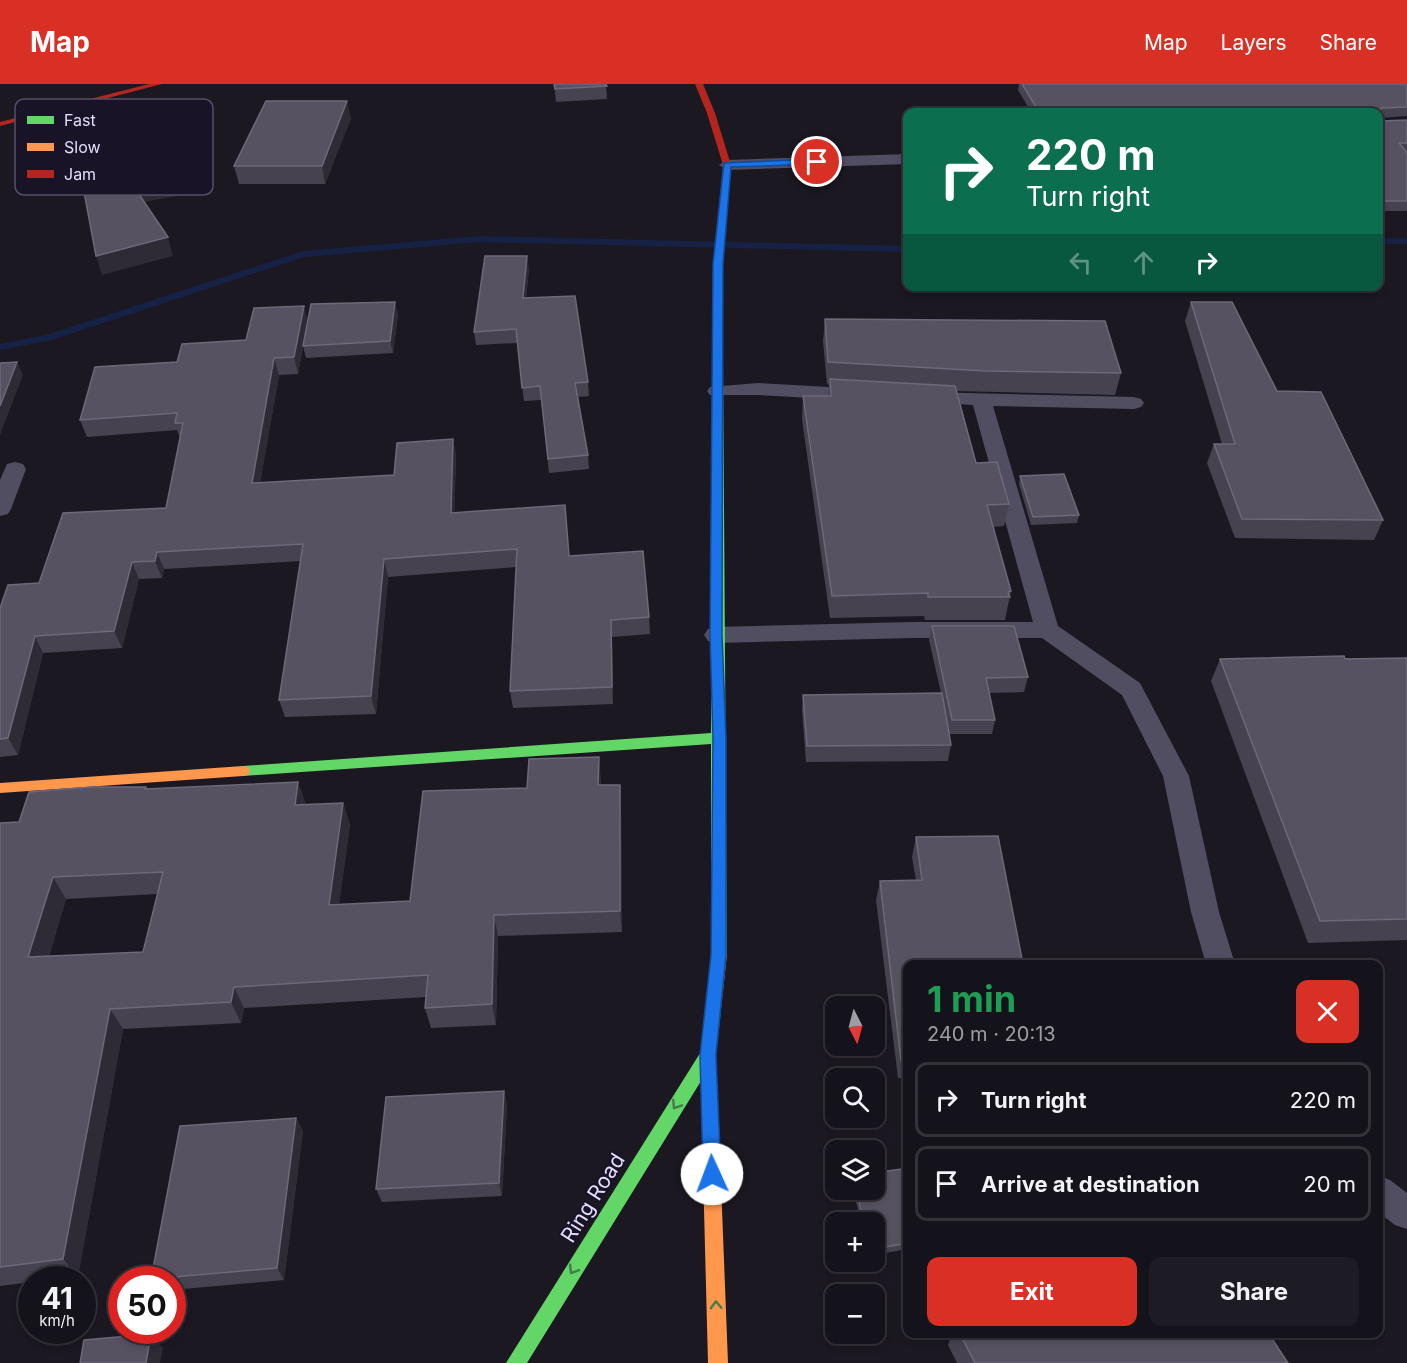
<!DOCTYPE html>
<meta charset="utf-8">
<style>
body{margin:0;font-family:Inter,sans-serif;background:#1d1b23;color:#f1f3f6;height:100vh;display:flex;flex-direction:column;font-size:22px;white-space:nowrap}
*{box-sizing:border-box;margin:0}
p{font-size:20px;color:#9d9ea2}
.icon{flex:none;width:33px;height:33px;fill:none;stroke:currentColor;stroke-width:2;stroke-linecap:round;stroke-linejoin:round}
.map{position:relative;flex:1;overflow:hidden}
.side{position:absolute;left:903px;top:876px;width:480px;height:378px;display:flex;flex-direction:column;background:#14121a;border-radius:12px;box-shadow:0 3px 9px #0003,0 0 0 2px #333239}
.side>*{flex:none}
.hud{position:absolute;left:903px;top:24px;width:480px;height:183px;border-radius:12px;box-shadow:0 3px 9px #0003,0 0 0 2px #333239;background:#0b6e4f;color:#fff;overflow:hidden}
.needle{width:39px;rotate:174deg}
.buttons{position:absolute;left:825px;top:912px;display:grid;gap:12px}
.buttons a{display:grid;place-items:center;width:60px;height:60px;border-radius:12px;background:#14121a;box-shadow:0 3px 9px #0003,0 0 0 2px #333239;font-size:30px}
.speed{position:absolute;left:18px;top:1182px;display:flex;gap:12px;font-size:30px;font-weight:700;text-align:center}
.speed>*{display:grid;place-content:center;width:78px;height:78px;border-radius:50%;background:#14121a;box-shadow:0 3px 9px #0003,0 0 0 2px #333239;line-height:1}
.speed small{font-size:15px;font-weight:400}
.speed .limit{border:9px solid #d22;background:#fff;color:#111}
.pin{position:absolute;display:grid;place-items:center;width:51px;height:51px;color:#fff;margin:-26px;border:3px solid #fff;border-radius:50%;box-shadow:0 2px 6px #0007}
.me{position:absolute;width:66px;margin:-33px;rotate:358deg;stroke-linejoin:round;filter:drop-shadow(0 0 4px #0008)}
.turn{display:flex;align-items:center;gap:21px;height:126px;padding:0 24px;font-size:27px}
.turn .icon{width:78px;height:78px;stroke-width:2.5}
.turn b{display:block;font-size:42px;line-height:51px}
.lanes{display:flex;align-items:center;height:57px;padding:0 24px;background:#0003;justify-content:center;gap:30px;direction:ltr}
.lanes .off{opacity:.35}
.round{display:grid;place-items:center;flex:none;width:63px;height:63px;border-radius:12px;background:#1d1b23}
.overview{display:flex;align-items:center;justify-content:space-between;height:102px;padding:0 24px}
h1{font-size:36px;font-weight:700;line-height:45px;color:#1e9e55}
.action{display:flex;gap:12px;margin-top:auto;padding:12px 24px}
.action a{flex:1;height:69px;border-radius:12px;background:#d93025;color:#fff;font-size:24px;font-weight:700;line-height:69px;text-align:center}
.action a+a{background:#1d1b23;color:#f1f3f6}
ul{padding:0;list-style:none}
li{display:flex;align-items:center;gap:18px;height:75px;margin:0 12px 9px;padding:0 12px;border:3px solid #333239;border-radius:12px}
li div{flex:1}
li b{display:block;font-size:22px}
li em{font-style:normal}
header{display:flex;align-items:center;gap:36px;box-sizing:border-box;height:84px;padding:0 30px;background:#d93025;color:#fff}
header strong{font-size:28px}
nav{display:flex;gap:33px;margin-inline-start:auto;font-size:21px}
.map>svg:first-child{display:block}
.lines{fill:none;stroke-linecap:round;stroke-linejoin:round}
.stream{fill:#162245;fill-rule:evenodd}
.lane{fill:#514e62;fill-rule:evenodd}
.fast{fill:#63d668;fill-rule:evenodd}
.slow{fill:#ff974d;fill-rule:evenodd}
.jam{fill:#b3261e;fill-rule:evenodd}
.wall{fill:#464250;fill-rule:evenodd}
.shaded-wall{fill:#2e2a36}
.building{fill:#575262;stroke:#6d687a;stroke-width:1.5;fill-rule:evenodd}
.oneway{stroke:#427e4b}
.route{fill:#1a73e8;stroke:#114b97;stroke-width:1.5}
.labels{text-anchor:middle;stroke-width:4.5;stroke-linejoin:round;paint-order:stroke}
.near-street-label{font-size:21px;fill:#e4ddfb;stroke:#191327}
.key{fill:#191327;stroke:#565067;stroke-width:1.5}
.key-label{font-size:16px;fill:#e4ddfb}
</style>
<header>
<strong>Map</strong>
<nav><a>Map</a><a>Layers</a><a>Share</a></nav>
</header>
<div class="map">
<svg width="1407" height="1279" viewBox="0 0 1407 1279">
<rect width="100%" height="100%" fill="#1b1822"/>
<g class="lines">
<path class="stream" d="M480,152L908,162V168L480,158L304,173L52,256L0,266V260L46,251L303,167Z
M1378,154H1407V160H1378Z"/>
<path class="lane" d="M908,70V80L727,86L719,81L727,76Z
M758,299L864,305L871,307L874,311L871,315L864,317L758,311H710L707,307L710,303Z
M924,308L1134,313L1141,315L1144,319L1141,323L1134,325L993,322L1058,542L1140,599L1189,692L1219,828L1235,880H1206L1191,828L1163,692L1122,611L1042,554H912L716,559L708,557L704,551L708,545L716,543L912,538H1033L973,321L917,318L914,314L917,310Z
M15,378L23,380L26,385L11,425L8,430L0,432V396L7,380Z
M1378,1091L1390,1096L1407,1109V1145L1395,1141L1378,1128Z"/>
<path class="fast" d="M718,268L723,271L727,870L724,875L719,877L714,875L711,870V660L243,692L238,691L236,687L238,683L243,682L711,649L713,271Z
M708,964L714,966L716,971L714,976L527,1279H506L702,966Z"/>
<path class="slow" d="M243,682L248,683L250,687L248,691L243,692L0,709V699Z
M719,863L724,865L727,870L716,971L728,1279H708L700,971L711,870L714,865Z"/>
<path class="jam" d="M149,0H162L0,42V38Z
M695,0H703L715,29L731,81L723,180V271L718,274L713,271V180L723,81L707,29Z"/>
</g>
<path class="wall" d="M554,0H610H606L607,15L556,18Z
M1019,0H1407V32L1380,34V37L1407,36V127H1378V28H1031L1018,6Z
M351,34L325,100H239L234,82Z
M529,185L526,214L588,298L589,312L578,313L588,371L589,385L549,389L541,316L524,317L517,259L476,261L474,248Z
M1191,218L1277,307L1383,436L1374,456L1235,454L1207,379L1214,360H1222L1185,237Z
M398,230L393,269L306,274L303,262L298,290L279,291L260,399L394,391L453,355L456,372L454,429L569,472L649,533L650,550L612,553L613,620L513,624L510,607L516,483L388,493L376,630L285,633L279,616L301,477L164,485L162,494L139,495L122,564L43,569L18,671L0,673V524L166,424L180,354L177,346L87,353L80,336L177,278L307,238Z
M825,235L1121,289L1115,311L957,307L976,379L1009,420L1004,442L993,443L1011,507L1005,536H925L924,532L830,534L802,335L803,312H828L829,301L827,300L823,257Z
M1020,392L1079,431L1077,439L1031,441L1019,400Z
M932,542L1028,593L1024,608L989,609L995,636L992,650H949L951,661L948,677L806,678L802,626L803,611L941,609L929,556Z
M1407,574V856L1308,859L1211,597L1220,575Z
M601,695V701H620L621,723L622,848L498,852L496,941L431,944L425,924L426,913L244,924L241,939L123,945L78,1192L53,1196H32V1198L0,1202V739L19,738L146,703L147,705L306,721L343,719L350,741L339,820L410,817L527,704ZM157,810L143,868L49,872L66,815Z
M998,752L908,880V1006L904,994H898L876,816L880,797H916L912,773L916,753Z
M504,1007L507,1021L502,1112L382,1118L376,1105Z
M296,1034L303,1047L284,1196L172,1206V1196H152Z
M853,1106H874L908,1109V1165L874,1171V1138H861Z
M952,1250H1269L1288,1279H957L948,1261Z"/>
<path class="shaded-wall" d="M347,17L351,34L325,100L322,82Z
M168,39L188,110L138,119L132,100Z
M168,153L173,172L102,191L96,172Z
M527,172L529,185L524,228L523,214Z
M395,218L398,230L393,269L390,257Z
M304,222L308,238L298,290L294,273Z
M274,274L279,291L257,417L252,399Z
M17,278L23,291L0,351V322Z
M453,355L456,372L454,447L451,429Z
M157,468L164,485L162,494L155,477Z
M384,475L388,493L376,630L371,612Z
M132,478L139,495L122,564L114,547Z
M611,536L612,553L613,620L612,603Z
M35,552L43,569L18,671L8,654Z
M599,673L601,695L600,723L598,701Z
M298,698L306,720L303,743L295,721Z
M620,701L621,723L622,848L620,827Z
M343,719L350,741L336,842L329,821Z
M53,793L66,815L42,894L28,873Z
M494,831L498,852L496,941L492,920Z
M234,903L244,924L241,939L231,918Z
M110,925L123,945L78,1192L63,1175Z
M504,1007L507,1021L502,1112L499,1099Z
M296,1034L303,1047L284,1196L277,1184Z
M151,1250L163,1264L160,1279H146Z"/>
<path class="building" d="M554,0H606L607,2L555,5Z
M1022,0H1407V23L1382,24L1379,26L1380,37L1407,36V59H1399L1407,69V117H1378V28H1039Z
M266,17H347L322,82H234Z
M168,39L183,92L132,100L168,153L96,172L74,54Z
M485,172H527L523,214L575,212L588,298L575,299L588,371L548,375L540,302L522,304L516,245L474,248Z
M395,218L390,257L303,262L311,220Z
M1191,218H1232L1277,307L1321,308L1383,436L1242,435L1214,360H1235Z
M304,222L294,273L274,274L252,399L394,391L397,359L453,355L451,429L565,421L569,472L643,467L649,533L611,536L612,603L510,607L517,465L384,475L371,612L279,616L303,460L157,468L155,477L132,478L114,547L35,552L8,654L0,655V524L8,501L39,499L63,429L166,424L183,339H175L177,329L80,336L95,283L177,278L182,260L246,256L254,224Z
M825,235L1105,237L1121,289L986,287L828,278Z
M17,278L0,322V279Z
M830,295L955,302L976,379L997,378L1009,420L987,421L1011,507L1008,508L1010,513H928V509L832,512L803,312H831Z
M1064,390L1079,431L1033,433L1020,392Z
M932,542H1014L1028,593L986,594L995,636H952Z
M1344,572L1345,575L1407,574V835L1320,837L1220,575Z
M942,609L951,661L807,662L803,611Z
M599,673L598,701H620V827L494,831L492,920L425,924L428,891L234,903L231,918L110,925L63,1175L0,1183V739L19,738L29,708L92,703H146L145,705L298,698L295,721L343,719L329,821L410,817L423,707L527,704L529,675ZM163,788L143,868L28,873L53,793Z
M998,752L1023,880H908V977H901L880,797L922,796L916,753Z
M504,1007L499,1099L376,1105L386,1013Z
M296,1034L277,1184L151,1195L180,1042Z
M901,1085L908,1109V1159L874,1165V1138H864L856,1106H874V1089Z
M151,1250L146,1279H80L84,1256Z
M960,1250H1269L1288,1279H975Z"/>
<defs><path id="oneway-chevron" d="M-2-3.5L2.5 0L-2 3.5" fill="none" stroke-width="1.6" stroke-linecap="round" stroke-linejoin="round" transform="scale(1.5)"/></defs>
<g class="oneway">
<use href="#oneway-chevron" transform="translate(676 1021) rotate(123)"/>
<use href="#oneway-chevron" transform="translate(573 1186) rotate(122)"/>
<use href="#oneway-chevron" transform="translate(716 1221) rotate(-92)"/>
</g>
<path class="route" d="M817,75L822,78L820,80L731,83L723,180L722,551L726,654V871L716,971L721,1090L718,1096L712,1098L706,1096L703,1090L700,971L711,871L713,654L710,551L713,180L724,79Z"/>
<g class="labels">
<g class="near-street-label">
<text transform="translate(593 1114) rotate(-58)" y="7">Ring Road</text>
</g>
</g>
<rect x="15" y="15" width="198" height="96" rx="9" class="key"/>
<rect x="27" y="32" width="27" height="8" fill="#63d668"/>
<rect x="27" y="59" width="27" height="8" fill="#ff974d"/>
<rect x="27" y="86" width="27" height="8" fill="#b3261e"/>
<g class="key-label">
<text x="64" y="42">Fast</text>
<text x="64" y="69">Slow</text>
<text x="64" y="96">Jam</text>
</g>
</svg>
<div class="buttons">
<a><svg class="needle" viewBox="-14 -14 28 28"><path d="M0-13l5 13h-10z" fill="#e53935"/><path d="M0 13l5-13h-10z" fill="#9d9ea2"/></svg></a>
<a><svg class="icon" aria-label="search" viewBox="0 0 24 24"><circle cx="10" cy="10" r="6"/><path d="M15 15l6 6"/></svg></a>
<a><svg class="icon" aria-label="layers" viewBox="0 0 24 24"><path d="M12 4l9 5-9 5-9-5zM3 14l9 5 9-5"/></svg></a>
<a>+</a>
<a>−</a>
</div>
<div class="speed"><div>41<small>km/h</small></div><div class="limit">50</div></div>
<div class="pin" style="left:817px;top:78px;background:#d93025"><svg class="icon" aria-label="arrive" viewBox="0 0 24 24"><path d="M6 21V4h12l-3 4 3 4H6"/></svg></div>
<svg class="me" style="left:712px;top:1090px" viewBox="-20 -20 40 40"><circle r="19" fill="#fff"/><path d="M0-13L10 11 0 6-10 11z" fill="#1a73e8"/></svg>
<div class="hud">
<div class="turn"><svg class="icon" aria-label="right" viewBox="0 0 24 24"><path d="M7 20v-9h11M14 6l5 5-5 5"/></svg><div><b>220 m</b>Turn right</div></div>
<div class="lanes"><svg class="icon off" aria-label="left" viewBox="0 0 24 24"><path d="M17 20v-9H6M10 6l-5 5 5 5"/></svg><svg class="icon off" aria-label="ahead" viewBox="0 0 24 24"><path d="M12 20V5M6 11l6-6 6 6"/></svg><svg class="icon" aria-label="right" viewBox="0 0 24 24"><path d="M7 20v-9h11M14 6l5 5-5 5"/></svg></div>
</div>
<section class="side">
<div class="overview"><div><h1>1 min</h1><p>240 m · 20:13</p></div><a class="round" style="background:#d93025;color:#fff"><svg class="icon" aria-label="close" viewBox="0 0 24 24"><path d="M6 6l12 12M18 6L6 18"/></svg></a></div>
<ul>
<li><svg class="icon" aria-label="right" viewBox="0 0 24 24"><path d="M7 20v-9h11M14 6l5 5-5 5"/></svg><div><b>Turn right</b></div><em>220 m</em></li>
<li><svg class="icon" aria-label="arrive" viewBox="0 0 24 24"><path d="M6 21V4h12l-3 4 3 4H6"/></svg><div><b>Arrive at destination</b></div><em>20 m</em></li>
</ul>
<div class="action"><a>Exit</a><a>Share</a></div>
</section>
</div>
